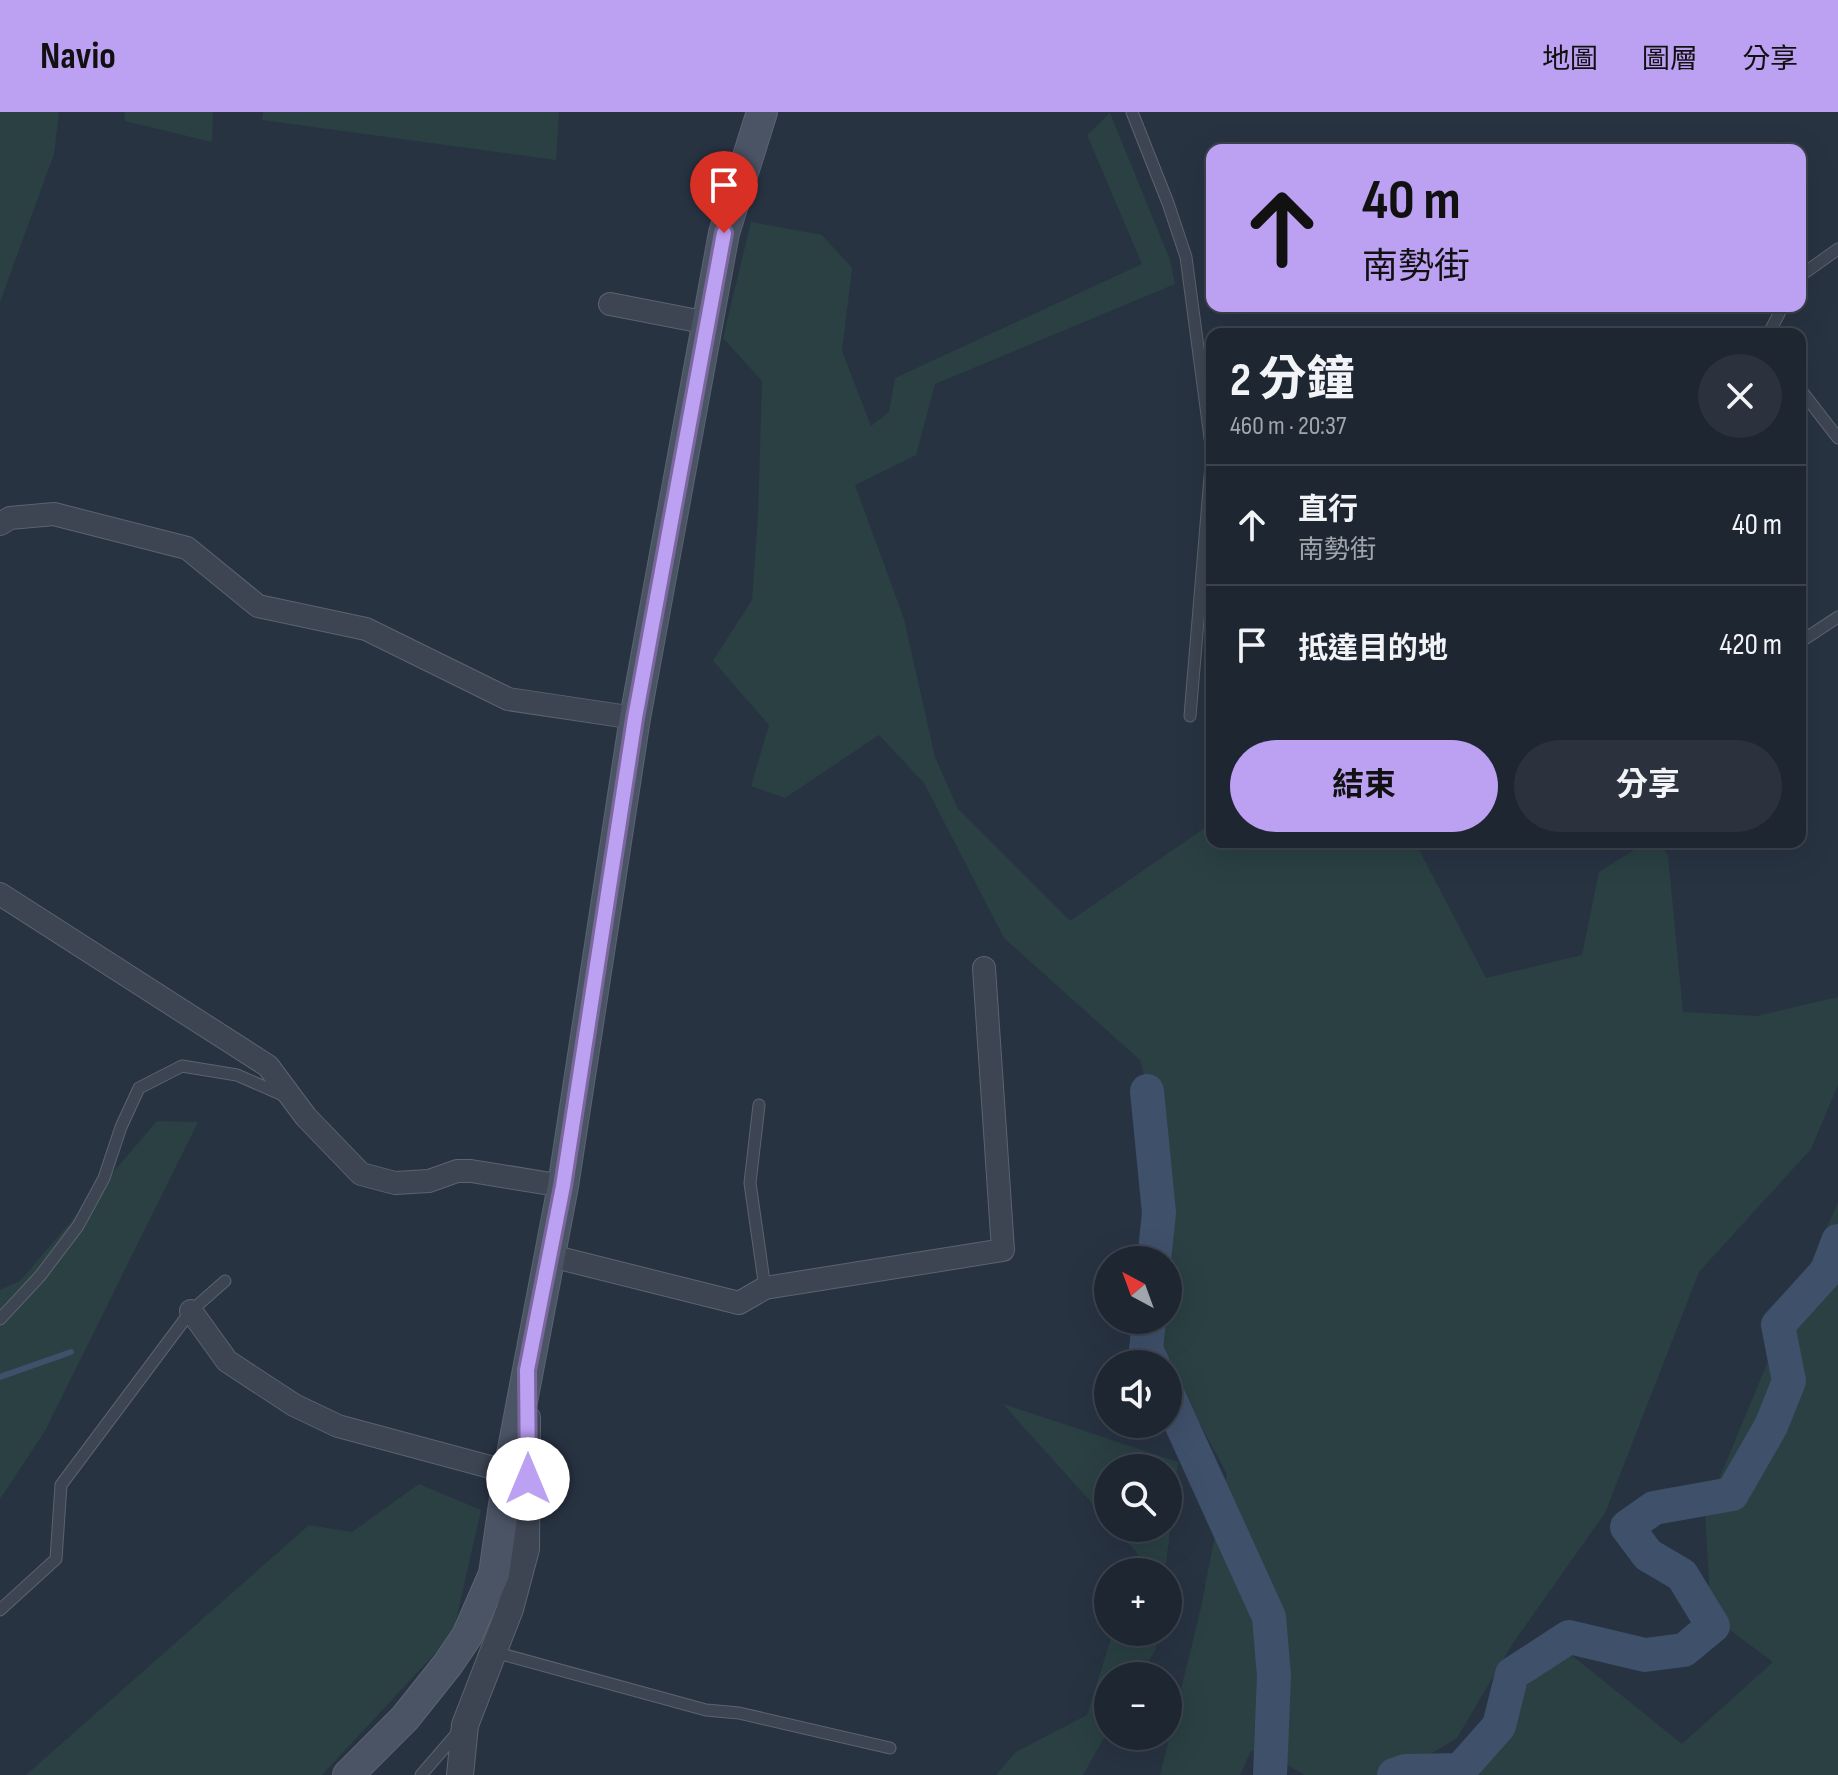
<!DOCTYPE html>
<html lang="zh-TW">
<meta charset="utf-8">
<style>
body{margin:0;font-family:"Sofia Sans Condensed","Noto Sans TC",sans-serif;background:#2b323e;color:#f1f3f6;height:100vh;display:flex;flex-direction:column;font-size:30px;white-space:nowrap}
*{box-sizing:border-box;margin:0}
p{font-size:26px;color:#a1a5ac}
.icon{flex:none;width:44px;height:44px;fill:none;stroke:currentColor;stroke-width:2;stroke-linecap:round;stroke-linejoin:round}
.map{position:relative;flex:1;overflow:hidden}
.side{position:absolute;left:1206px;top:216px;width:600px;height:520px;display:flex;flex-direction:column;background:#1e2632;border-radius:16px;box-shadow:0 8px 32px #0002,0 0 0 2px #3c434d}
.side>*{flex:none}
.guide{position:absolute;left:1206px;top:32px;width:600px;height:168px;border-radius:16px;box-shadow:0 8px 32px #0002,0 0 0 2px #3c434d;background:#bca0f2;color:#111;overflow:hidden}
.needle{width:52px;rotate:319deg}
.tools{position:absolute;left:1094px;top:1134px;display:grid;gap:16px}
.tools a{display:grid;place-items:center;width:88px;height:88px;border-radius:50%;background:#1e2632;box-shadow:0 8px 32px #0002,0 0 0 2px #3c434d;font-size:40px}
.pin{position:absolute;display:grid;place-items:center;width:68px;height:68px;color:#fff;margin:-82px -34px;border-radius:50% 50% 50% 0;rotate:-45deg;box-shadow:0 0 8px #0007}
.pin .icon{rotate:45deg}
.me{position:absolute;width:88px;margin:-44px;rotate:0deg;stroke-linejoin:round;filter:drop-shadow(0 0 6px #0008)}
.turn{display:flex;align-items:center;gap:28px;height:168px;padding:0 24px;font-size:36px}
.turn .icon{width:104px;height:104px;stroke-width:2.5}
.turn b{display:block;font-size:56px;line-height:68px}
.round{display:grid;place-items:center;flex:none;width:84px;height:84px;border-radius:42px;background:#2b323e}
.summary{display:flex;align-items:center;justify-content:space-between;height:136px;padding:0 24px}
h1{font-size:48px;font-weight:700;line-height:60px}
.cta{display:flex;gap:16px;margin-top:auto;padding:16px 24px}
.cta a{flex:1;height:92px;border-radius:48px;background:#bca0f2;color:#111;font-size:32px;font-weight:700;line-height:92px;text-align:center}
.cta a+a{background:#2b323e;color:#f1f3f6}
ul{padding:0;list-style:none}
li{display:flex;align-items:center;gap:24px;height:120px;padding:0 24px;border-top:2px solid #3c434d}
li div{flex:1}
li b{display:block;font-size:30px}
li em{font-style:normal}
header{display:flex;align-items:center;gap:48px;box-sizing:border-box;height:112px;padding:0 40px;background:#bca0f2;color:#111}
header strong{font-size:38px}
nav{display:flex;gap:44px;margin-inline-start:auto;font-size:28px}
.map>svg:first-child{display:block}
.green{fill:#2a4043}
.lines{fill:none;stroke-linecap:round;stroke-linejoin:round}
.stream{stroke:#3f506b;stroke-width:6}
.river{stroke:#3f506b;stroke-width:34}
.service-casing{stroke:#5b636f;stroke-width:13}
.minor-casing{stroke:#5b636f;stroke-width:24}
.tertiary-casing{stroke:#5b636f;stroke-width:28}
.secondary-casing{stroke:#5b636f;stroke-width:32}
.service{stroke:#3d4552;stroke-width:11}
.minor{stroke:#3d4552;stroke-width:22}
.tertiary{stroke:#3d4552;stroke-width:26}
.secondary{stroke:#4b5465;stroke-width:30}
.route-casing{stroke:#7a689d;stroke-width:20}
.route{stroke:#bca0f2;stroke-width:14}
</style>
<header>
<strong>Navio</strong>
<nav><a>地圖</a><a>圖層</a><a>分享</a></nav>
</header>
<div class="map">
<svg width="1838" height="1663" viewBox="0 0 1838 1663">
<rect width="100%" height="100%" fill="#283342"/>
<path class="green" d="M0,0H59L54,42L0,190Z
M124,0H213L212,30L125,9Z
M263,0H559L556,48L262,8Z
M1110,1L1170,148L1175,172L935,272L916,343L855,373L904,507L935,645L958,697L1070,809L1212,711V730H1415L1486,866L1582,843L1599,760L1647,730H1660L1668,744L1683,900L1757,904L1838,885V973L1811,1037L1699,1160L1605,1401L1513,1531L1457,1626L1396,1663H1305L1269,1643L1251,1639L1240,1663H1160L1200,1500L1227,1362L1157,1232L1158,1208H1168V1148H1161L1167,1046L1140,948L1004,826L924,671L879,623L785,686L751,674L769,613L713,549L752,488L758,404L762,269L723,226L751,110L822,123L852,156L842,239L871,314L889,300L895,266L1142,152L1087,23Z
M157,1009L198,1010L45,1319L0,1387V1178L20,1169Z
M1838,1091V1663H1438L1564,1537L1682,1632L1773,1550L1711,1504L1705,1401L1795,1184Z
M1003,1292L1178,1350L1165,1460H1132L1138,1442L1114,1416H1168V1356H1108V1409Z
M419,1372L481,1398L453,1522L322,1663H26L309,1413L352,1420Z
M1113,1520H1158L1156,1537L1140,1564H1108V1619L1083,1663H996L1016,1640L1087,1603Z"/>
<g class="lines">
<path class="stream" d="M0,1265L71,1240"/>
<path class="river" d="M1147,979L1159,1101L1154,1148
M1149,1208L1146,1237L1153,1252
M1168,1283L1269,1505L1274,1564L1270,1663
M1394,1663L1406,1659L1460,1658L1499,1614L1512,1562L1569,1525L1645,1543L1684,1538L1713,1514L1682,1463L1648,1443L1627,1415L1654,1396L1732,1382L1771,1314L1789,1269L1778,1213L1827,1159L1838,1129"/>
<defs>
<path id="service" d="M1132,0L1168,91L1186,145L1212,341L1190,604
M1800,164L1838,137
M1771,222L1770,219L1783,194
M1800,277L1838,326
M1800,530L1838,505
M759,993L750,1071L765,1176
M0,1207L40,1164L78,1114L104,1066L121,1015L139,976L182,954L237,963L285,984
M0,1498L56,1447L61,1373L191,1199L225,1169
M494,1540L706,1598L739,1601L890,1636
M421,1663L459,1619"/>
<path id="minor" d="M610,192L708,211
M0,412L10,406L54,402L187,436L258,494L366,517L508,587L635,606
M0,782L268,954L306,1005L361,1062L395,1071L429,1069L457,1059H471L563,1074
M551,1144L739,1191L765,1176L1003,1138L984,856
M191,1199L227,1249L294,1293L338,1314L520,1363"/>
<path id="tertiary" d="M460,1663L465,1613L510,1497L526,1437L527,1306"/>
<path id="secondary" d="M348,1663L405,1606L448,1552L467,1524L494,1462L509,1358L563,1074L635,606L724,121L762,0"/>
</defs>
<use href="#service" class="service-casing"/>
<use href="#minor" class="minor-casing"/>
<use href="#tertiary" class="tertiary-casing"/>
<use href="#secondary" class="secondary-casing"/>
<use href="#service" class="service"/>
<use href="#minor" class="minor"/>
<use href="#tertiary" class="tertiary"/>
<use href="#secondary" class="secondary"/>
</g>
<g class="lines">
<defs>
<path id="route" d="M528,1367L527,1258L563,1074L635,606L724,121"/>
</defs>
<use href="#route" class="route-casing"/>
<use href="#route" class="route"/>
</g>
</svg>
<div class="tools">
<a><svg class="needle" viewBox="-14 -14 28 28"><path d="M0-13l5 13h-10z" fill="#e53935"/><path d="M0 13l5-13h-10z" fill="#a1a5ac"/></svg></a>
<a><svg class="icon" aria-label="sound" viewBox="0 0 24 24"><path d="M4 9h4l5-4v14l-5-4H4zM17 9q2 3 0 6"/></svg></a>
<a><svg class="icon" aria-label="search" viewBox="0 0 24 24"><circle cx="10" cy="10" r="6"/><path d="M15 15l6 6"/></svg></a>
<a>+</a>
<a>−</a>
</div>
<div class="pin" style="left:724px;top:121px;background:#d93025"><svg class="icon" aria-label="arrive" viewBox="0 0 24 24"><path d="M6 21V4h12l-3 4 3 4H6"/></svg></div>
<svg class="me" style="left:528px;top:1367px" viewBox="-20 -20 40 40"><circle r="19" fill="#fff"/><path d="M0-13L10 11 0 6-10 11z" fill="#bca0f2"/></svg>
<div class="guide">
<div class="turn"><svg class="icon" aria-label="ahead" viewBox="0 0 24 24"><path d="M12 20V5M6 11l6-6 6 6"/></svg><div><b>40 m</b>南勢街</div></div>
</div>
<section class="side">
<div class="summary"><div><h1>2 分鐘</h1><p>460 m · 20:37</p></div><a class="round"><svg class="icon" aria-label="close" viewBox="0 0 24 24"><path d="M6 6l12 12M18 6L6 18"/></svg></a></div>
<ul>
<li><svg class="icon" aria-label="ahead" viewBox="0 0 24 24"><path d="M12 20V5M6 11l6-6 6 6"/></svg><div><b>直行</b><p>南勢街</p></div><em>40 m</em></li>
<li><svg class="icon" aria-label="arrive" viewBox="0 0 24 24"><path d="M6 21V4h12l-3 4 3 4H6"/></svg><div><b>抵達目的地</b></div><em>420 m</em></li>
</ul>
<div class="cta"><a>結束</a><a>分享</a></div>
</section>
</div>
